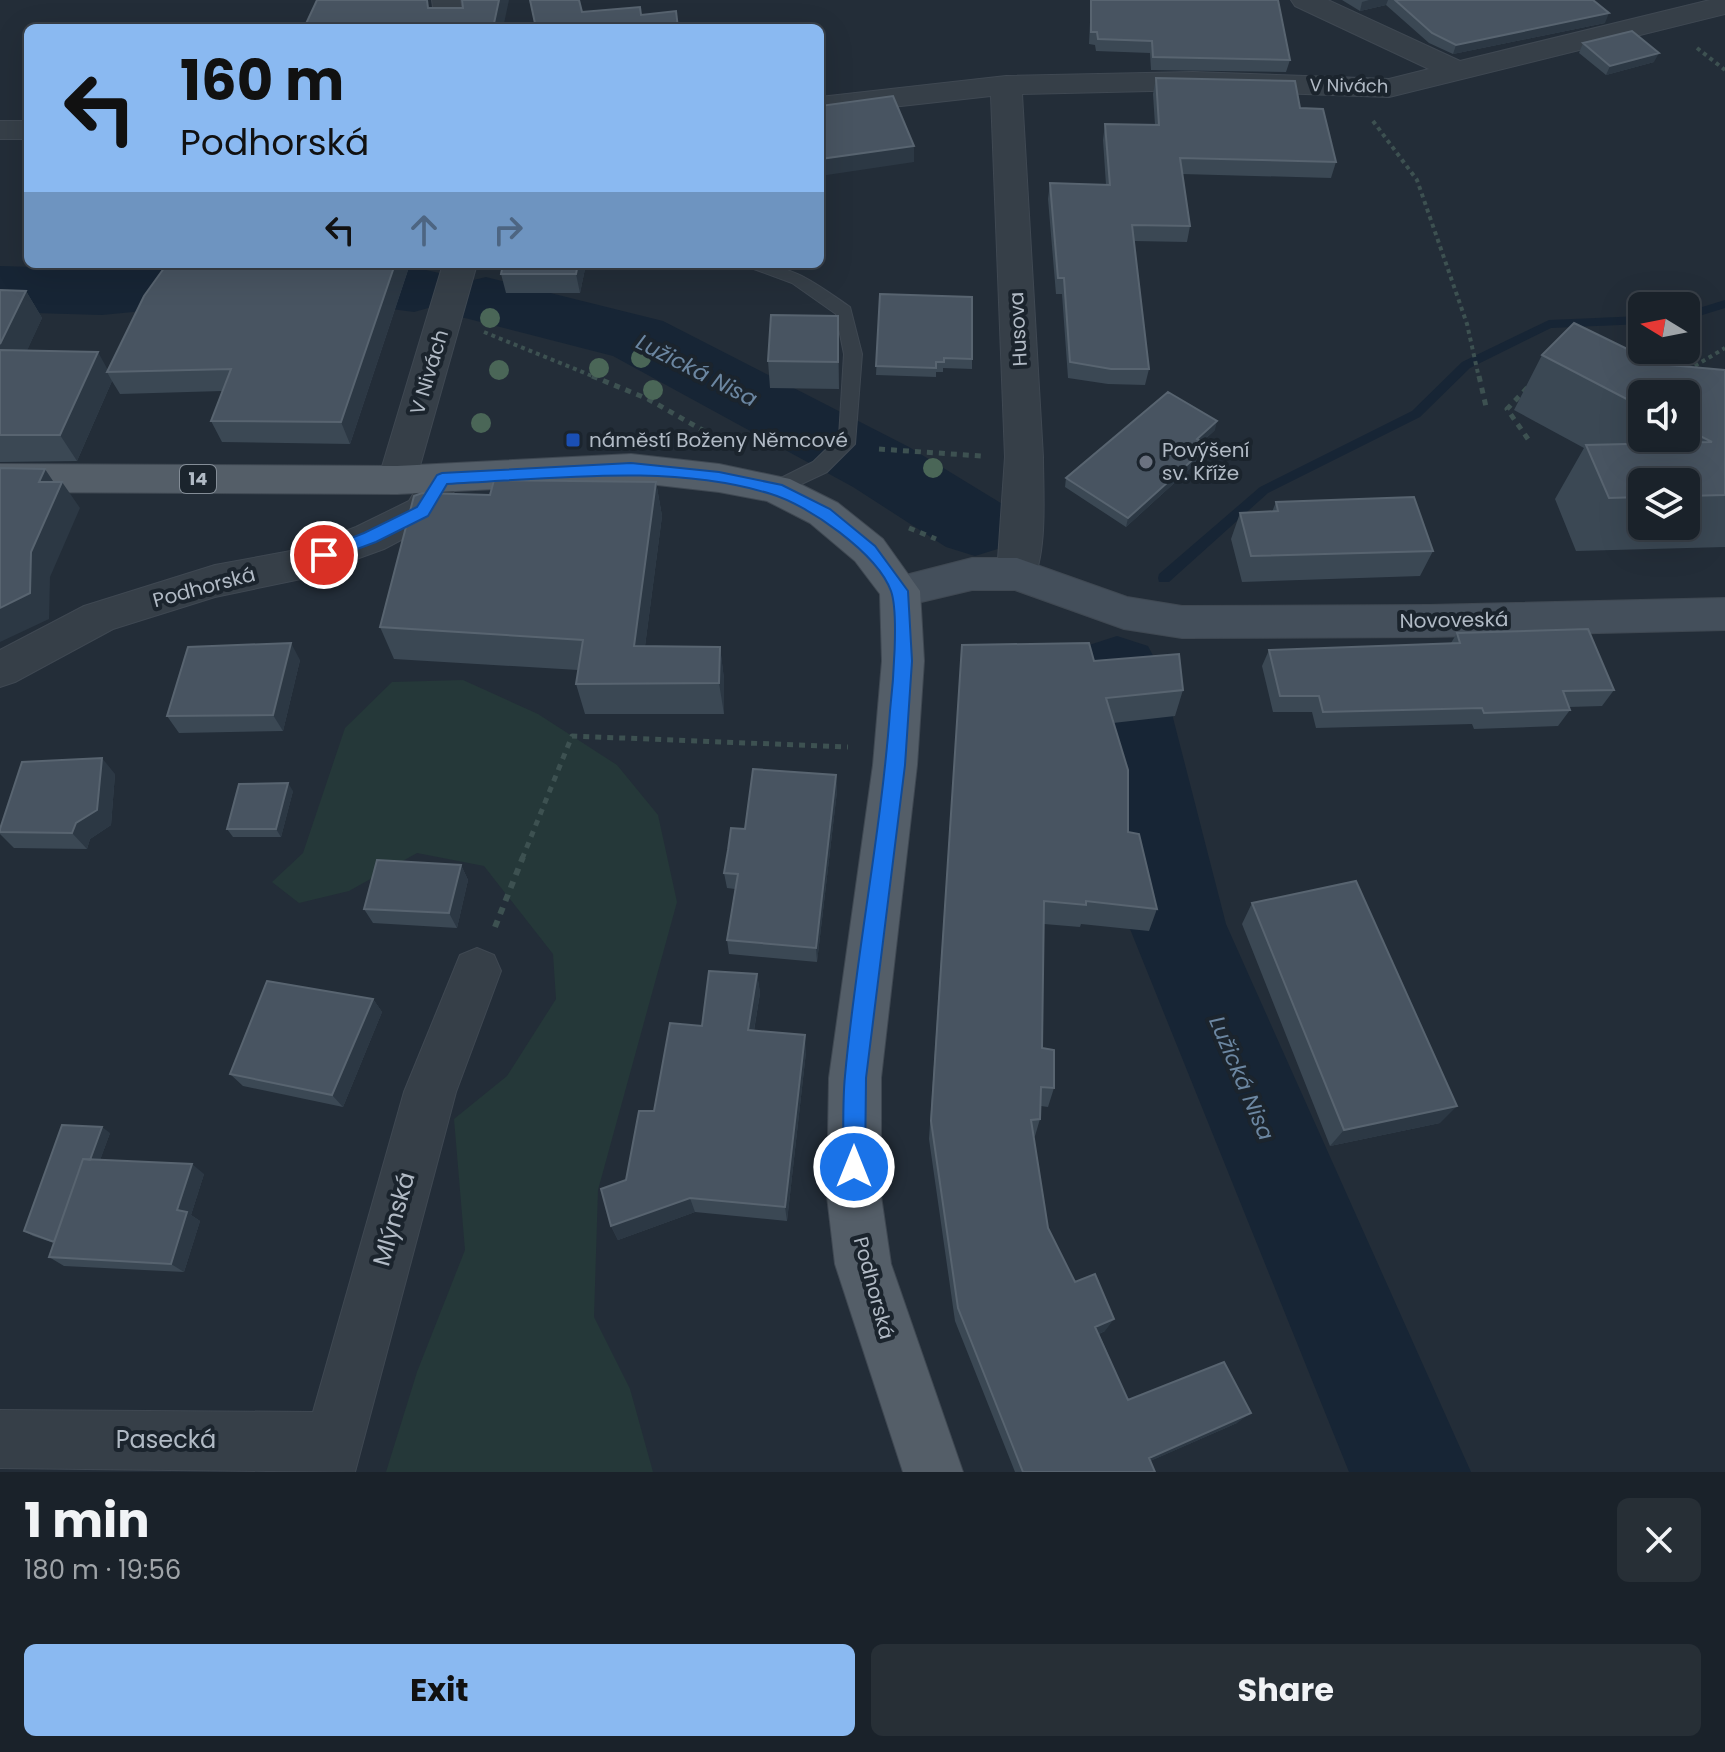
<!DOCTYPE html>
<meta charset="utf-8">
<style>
body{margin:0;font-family:Poppins,sans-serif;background:#272f36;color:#f1f3f6;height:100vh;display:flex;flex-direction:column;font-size:30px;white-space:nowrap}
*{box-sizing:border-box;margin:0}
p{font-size:26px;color:#9fa4a8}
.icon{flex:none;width:44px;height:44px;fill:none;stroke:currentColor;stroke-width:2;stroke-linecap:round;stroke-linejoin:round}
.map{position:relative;height:1472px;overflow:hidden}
.details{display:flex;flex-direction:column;background:#1a222a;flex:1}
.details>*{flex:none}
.guide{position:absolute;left:24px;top:24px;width:800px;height:244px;border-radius:12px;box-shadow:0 8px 32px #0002,0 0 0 2px #383f47;background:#8ab9f1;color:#111;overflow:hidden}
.needle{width:52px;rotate:280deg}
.tools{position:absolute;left:1628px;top:292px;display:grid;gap:16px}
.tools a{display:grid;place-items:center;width:72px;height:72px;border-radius:12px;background:#1a222a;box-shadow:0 8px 32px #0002,0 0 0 2px #383f47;font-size:40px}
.pin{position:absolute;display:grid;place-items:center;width:68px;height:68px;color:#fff;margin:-34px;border:4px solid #fff;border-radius:50%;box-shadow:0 2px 8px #0007}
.me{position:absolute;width:88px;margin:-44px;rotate:0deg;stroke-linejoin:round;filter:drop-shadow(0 0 6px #0008)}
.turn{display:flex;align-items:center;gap:28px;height:168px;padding:0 24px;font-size:36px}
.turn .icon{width:104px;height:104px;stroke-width:2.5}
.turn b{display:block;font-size:56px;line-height:68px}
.lanes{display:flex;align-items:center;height:76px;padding:0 24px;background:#0003;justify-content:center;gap:40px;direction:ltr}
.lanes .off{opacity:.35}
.round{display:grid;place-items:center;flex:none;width:84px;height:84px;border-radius:12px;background:#272f36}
.head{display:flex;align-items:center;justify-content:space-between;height:136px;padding:0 24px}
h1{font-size:48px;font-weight:700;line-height:60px}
.action{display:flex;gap:16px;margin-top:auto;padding:16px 24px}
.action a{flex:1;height:92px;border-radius:12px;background:#8ab9f1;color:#111;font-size:32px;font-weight:700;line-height:92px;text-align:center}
.action a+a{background:#272f36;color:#f1f3f6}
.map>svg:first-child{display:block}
.green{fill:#253839}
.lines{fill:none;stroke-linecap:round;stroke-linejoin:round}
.stream{fill:#172535;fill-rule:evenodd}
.river{fill:#172535;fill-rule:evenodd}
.lane-casing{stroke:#3f4852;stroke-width:2}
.street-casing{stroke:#3f4852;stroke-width:2}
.secondary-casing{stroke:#3f4852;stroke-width:2}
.primary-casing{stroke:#3f4852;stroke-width:2}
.path-far2{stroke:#3d5151;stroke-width:4;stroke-dasharray:4 4;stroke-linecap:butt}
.path-far1{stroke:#3d5151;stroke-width:5;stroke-dasharray:6 6;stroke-linecap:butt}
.path{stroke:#3d5151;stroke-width:6;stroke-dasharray:7 7;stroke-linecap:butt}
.lane{fill:#363f48;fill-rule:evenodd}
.street{fill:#363f48;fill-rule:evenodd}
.secondary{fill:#444f5b;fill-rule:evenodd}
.primary{fill:#545e68;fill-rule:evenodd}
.tree{fill:#4a6657}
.wall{fill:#3b4854;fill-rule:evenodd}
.shaded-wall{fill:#2c3844}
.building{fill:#485461;stroke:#586470;stroke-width:2}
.route{fill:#1a73e8;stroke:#114b97;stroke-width:2}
.transit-dot{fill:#1a4fb4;stroke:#1b242d;stroke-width:3}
.worship-dot{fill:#6b7280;stroke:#1b242d;stroke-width:3}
.labels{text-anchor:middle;stroke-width:8;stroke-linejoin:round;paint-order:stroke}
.far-street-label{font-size:18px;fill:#b1bac5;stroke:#1b242d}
.shield{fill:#1b242d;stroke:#848d97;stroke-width:2}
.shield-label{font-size:18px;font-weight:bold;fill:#b1bac5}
.street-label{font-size:20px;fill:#b1bac5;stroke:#1b242d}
.poi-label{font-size:20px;fill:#b1bac5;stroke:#1b242d;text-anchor:start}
.water-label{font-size:22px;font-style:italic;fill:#6c87a2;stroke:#1b242d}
.near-street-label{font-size:24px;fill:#b1bac5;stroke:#1b242d}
</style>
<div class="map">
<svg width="1725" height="1472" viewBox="0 0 1725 1472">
<rect width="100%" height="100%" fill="#232d38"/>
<path class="green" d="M463,680L538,714L617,765L658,815L677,902L598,1190L594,1317L630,1389L653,1472H386L417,1372L465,1250L454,1119L507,1076L556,999L553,954L484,866L417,853L349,891L299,903L272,882L303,853L345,728L392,682Z"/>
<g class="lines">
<path class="stream" d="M1725,300V308L1686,320V312Z
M1642,316V324L1551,328L1470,368L1420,417L1268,493L1169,582H1159L1158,578L1159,574L1260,487L1412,411L1462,362L1549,320Z"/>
<path class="river" d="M153,264H400L439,273L449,289L439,305L414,312L347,303L215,304L102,315L0,312V266L102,269Z
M486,277L663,321L909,447L1004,505L1016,526L1004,547L975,556L946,547L853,487L613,356L461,317L450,300L461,283Z
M1117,636L1148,646L1161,671L1226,924L1471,1472H1349L1128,924L1073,671L1086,646Z"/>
<defs>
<path id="lane" d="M748,264C793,264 815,283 850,307L862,354L855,444L827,472L776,496L769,494L766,489L769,484L813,462L839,437L844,354L836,314L792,283L751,268Z"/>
<path id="street" d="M432,0H460L466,28H436Z
M1291,0H1328L1460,61L1710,0H1725V14L1389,97L1193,90L1022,94L1043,457C1043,493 1048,554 1031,585L1017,590L1003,585L997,574L1005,457L991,96L820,115V97L1006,76L1193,72L1389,79L1429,69L1295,6Z
M0,121H28V139H0Z
M443,264H477L416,480L411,490L397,494L383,490L378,480Z
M442,465L456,469L461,479L437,521L384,549L301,579L215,597L113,629L15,682L0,687V650L84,606L215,565L296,550L356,527L409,501L428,469Z
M477,948L494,955L501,971L456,1092L355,1472L0,1468V1410L313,1412L404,1092L460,955Z"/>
<path id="secondary" d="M972,558H1017L1127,597L1182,606L1429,605L1725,598V630L1429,637L1182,638L1124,629L1015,590H972L900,607L886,602L880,591L886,580Z"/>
<path id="primary" d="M631,454L719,464L790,479L838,503L883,539L920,591L924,661L917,765L881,1078V1196L891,1264L963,1472H903L835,1264L827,1196L829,1078L873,765L882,661L880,594L855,561L810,523L767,501L719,492L631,482L397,494L0,492V464L397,466Z"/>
</defs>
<use href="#lane" class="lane-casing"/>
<use href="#street" class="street-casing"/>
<use href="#secondary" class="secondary-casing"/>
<use href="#primary" class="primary-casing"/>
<path class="path-far2" d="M1697,48L1725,70
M1373,121L1417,180L1467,324L1479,378
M484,332L597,378
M1688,370L1725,348"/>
<path class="path-far1" d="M592,376L648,399L711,435
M1479,376L1487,411
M1528,439L1507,409L1529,386
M879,449L981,456
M909,528L936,539
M522,859L572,736L848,747"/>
<path class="path" d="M495,927L523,857"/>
<use href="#lane" class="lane"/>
<use href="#street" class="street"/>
<use href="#secondary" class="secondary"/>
<use href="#primary" class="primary"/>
</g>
<g class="tree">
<circle cx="490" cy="318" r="10"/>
<circle cx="641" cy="358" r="10"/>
<circle cx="599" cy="368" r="10"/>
<circle cx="499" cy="370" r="10"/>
<circle cx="653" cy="390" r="10"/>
<circle cx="481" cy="423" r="10"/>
<circle cx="933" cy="468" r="10"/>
</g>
<path class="wall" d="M1091,0H1278L1290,60L1286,72L1151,70L1150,53L1096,51L1095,45L1089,44Z
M1342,0H1593L1605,23L1453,54L1429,43L1386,5L1360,11Z
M1583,43L1654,62L1606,75L1579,53Z
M1156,78L1300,108L1336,162L1331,178L1182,174L1190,226L1187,242L1134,241L1149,369L1145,385L1108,384L1068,378L1062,294H1056L1048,199L1050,183L1106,185L1103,140L1105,124L1155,125L1153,94Z
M60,264H74L72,268Z
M167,264H410L350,444L222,442L211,421L222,391L120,394L112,381L77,461L0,462V290L26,291L42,318L27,350L108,370Z
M503,264H586L580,293H506L501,274Z
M880,294L972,359V369L943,368V372H936V377L876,375Z
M838,316L839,389L770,388L768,361Z
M1542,355L1725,370V547L1576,551L1555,499L1584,448L1514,410ZM1642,394H1686V438H1642ZM1642,482H1686V526H1642Z
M1215,430L1202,442L1205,455L1126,527L1065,487L1066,478Z
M656,482L662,516L645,646L720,647L724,679V714H585L576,684L578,670L394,659L380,627L490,495Z
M1276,502L1433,551L1420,576L1242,582L1231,539L1240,513L1272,512Z
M1457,633L1614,690L1602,706L1569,707L1570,710L1558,726L1474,729L1472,724L1316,728L1312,712H1273L1262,666L1269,650L1451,643Z
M962,645L1094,661L1183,690L1175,716L1113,723L1128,832L1157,909L1149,931L1081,924L1080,927L1044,924L1042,1048L1054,1088L1048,1107L1041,1106L1040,1119L1035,1136L1034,1137L1048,1228L1075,1282L1105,1331L1099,1334L1128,1400L1237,1423L1150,1461L1155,1472H1015L955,1321L929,1139Z
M300,660L283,731L179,733L167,716Z
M115,774L111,825L90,839L87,849L14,848L0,834V829Z
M836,775L837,791L817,962L729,954L727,940L735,889L727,888L724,873L745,829Z
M293,791L281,837H233L227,829Z
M461,865L468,880L457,928L373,923L364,909Z
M1252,903L1440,1123L1330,1146L1242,924Z
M757,974L760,993L754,1031L806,1052L787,1221L695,1212L618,1240L611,1226L654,1111L702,1026Z
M373,999L382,1012L343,1107L243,1086L230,1074Z
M110,1133L100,1160L204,1174L191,1215L200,1221L184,1272L64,1266L49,1257L54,1243L33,1236L24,1231Z"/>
<path class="shaded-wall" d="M499,0H509L503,28H493Z
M1369,0H1388L1386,5L1360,11L1362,2Z
M1609,13L1605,23L1453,54L1456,45Z
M1659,53L1654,62L1606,75L1610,66Z
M914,146V162L820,176V159Z
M395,264H410L350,444L341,422Z
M578,264H586L580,293L576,274Z
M26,291L42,318L15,377L0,354V344Z
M98,352L109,372H107L112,381L77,461L60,435Z
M1217,421L1215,430L1195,448L1197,439Z
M1208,446L1205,455L1126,527L1128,518Z
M45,469L59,490L62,482L80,508L50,577L49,619L0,642V608L31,552L39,482Z
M656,482L662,516L641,677L634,646Z
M291,643L300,660L283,731L273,715Z
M720,647L724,679V714L719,683Z
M102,758L115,774L111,825L90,839L87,849L72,833Z
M836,775L837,791L817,962L816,948Z
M288,783L293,791L281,837L276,829Z
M461,865L468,880L457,928L449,913Z
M757,974L760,993L751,1048L748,1030Z
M373,999L382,1012L343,1107L332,1095Z
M805,1035L806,1052L787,1221L785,1207Z
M1457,1106L1440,1123L1330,1146L1344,1130Z
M102,1127L110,1133L68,1248L59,1244Z
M192,1164L204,1174L191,1215L200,1221L184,1272L171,1264L177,1210Z
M690,1198L695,1212L618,1240L611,1226Z
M1114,1319L1105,1331L1087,1339L1095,1327Z
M1251,1413L1237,1423L1139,1466L1149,1458Z"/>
<path class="building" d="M317,0H427L428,8H463L462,0H499L493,28H304Z
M530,0H579L582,12L640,7L641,15L676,11L678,28H536Z
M1091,0H1278L1290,60L1153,57L1152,41L1098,39L1097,32H1091Z
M1395,0H1593L1609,13L1456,45L1432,33Z
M1632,31L1659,53L1610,66L1583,43Z
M1156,78L1295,81L1300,108L1323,109L1336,162L1180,158L1190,226L1132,225L1149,369H1111L1070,362L1064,278H1058L1050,183L1110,185L1105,124L1159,125Z
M893,96L914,146L820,159V106Z
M167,264H395L341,422L211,421L231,369L107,372L144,296Z
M503,264H578L576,274H501Z
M0,290L26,291L0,344Z
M880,294L972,297V359L944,358V362H936V368L876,366Z
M771,315L838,316V362L768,361Z
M1574,323L1658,364L1725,370V495L1686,496V482H1642V497L1609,498L1586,445L1712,442L1686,429V394H1642V407L1542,355Z
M0,350L98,352L60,435H0Z
M1168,392L1217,421L1197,439L1208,446L1128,518L1066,478Z
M0,468L45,469L39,482H62L31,552L30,593L0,608Z
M494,480L656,482L634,646L720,647L719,683L576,684L583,640L380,627L414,496L422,493L490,495Z
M1414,497L1433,551L1251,556L1240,513L1278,511L1276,502Z
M1588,629L1614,690L1563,691L1570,710L1484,713L1482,708L1323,712L1319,696H1280L1269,650L1460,643L1457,633Z
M291,643L273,715L167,716L188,647Z
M1089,643L1094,661L1179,654L1183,690L1106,698L1128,770V832L1139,834L1157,909L1086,901V905L1044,901L1042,1048L1054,1050V1088L1041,1087L1040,1119L1031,1120L1048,1228L1075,1282L1095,1274L1114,1319L1095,1327L1128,1400L1224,1362L1251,1413L1149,1458L1155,1472H1023L958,1308L931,1121L962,645Z
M102,758L97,810L76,823L72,833L0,832V829L22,762Z
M753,769L836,775L816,948L727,940L738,874L724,873L728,850L731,828L745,829Z
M288,783L276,829H227L239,784Z
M377,860L461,865L449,913L364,909Z
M1356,881L1457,1106L1344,1130L1252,903Z
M709,971L757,974L748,1030L805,1035L785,1207L690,1198L611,1226L601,1189L626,1180L639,1111H654L670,1023L702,1026Z
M267,981L373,999L332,1095L230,1074Z
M62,1125L102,1127L90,1160L83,1159L54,1242L24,1231Z
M83,1159L192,1164L177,1210L187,1212L171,1264L49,1257Z"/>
<path class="route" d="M631,463L719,472L782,485L830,509L875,546L908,591L912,661L905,765L866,1078L865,1167L862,1175L854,1178L846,1175L843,1167C844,1137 842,1106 845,1076C856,954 881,834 890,711C893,685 899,613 891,591C877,553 808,505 771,494C671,463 551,479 447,484L428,516L376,542L330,559L324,561L316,555L318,551L364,533L417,507L437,475L442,473Z"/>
<rect class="transit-dot" x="565" y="432" width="16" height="16" rx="4"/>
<circle class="worship-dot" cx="1146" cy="462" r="8"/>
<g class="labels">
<g class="far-street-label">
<text transform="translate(1349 86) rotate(1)" y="6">V Nivách</text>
</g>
<rect class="shield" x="180" y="465" width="36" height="28" rx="6"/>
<g class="shield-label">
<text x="198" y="485">14</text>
</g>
<g class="street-label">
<text transform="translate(1018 329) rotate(-93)" y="7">Husova</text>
<text transform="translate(429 372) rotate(-73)" y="7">V Nivách</text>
<text transform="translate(204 587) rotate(-15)" y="7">Podhorská</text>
<text transform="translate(1454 620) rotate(-1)" y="7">Novoveská</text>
<text transform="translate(874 1288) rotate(75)" y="7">Podhorská</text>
</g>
<g class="poi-label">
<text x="589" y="447">náměstí Boženy Němcové</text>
<text x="1162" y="457">Povýšení<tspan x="1162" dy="23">sv. Kříže</tspan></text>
</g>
<g class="water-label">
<text transform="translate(697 370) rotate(27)" y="8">Lužická Nisa</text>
<text transform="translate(1242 1078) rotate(67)" y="8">Lužická Nisa</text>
</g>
<g class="near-street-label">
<text transform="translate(394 1219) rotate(-74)" y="8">Mlýnská</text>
<text x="166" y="1448">Pasecká</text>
</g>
</g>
</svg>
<div class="tools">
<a><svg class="needle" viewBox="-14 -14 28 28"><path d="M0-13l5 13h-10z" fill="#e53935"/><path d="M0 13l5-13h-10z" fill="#9fa4a8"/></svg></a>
<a><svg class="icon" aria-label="sound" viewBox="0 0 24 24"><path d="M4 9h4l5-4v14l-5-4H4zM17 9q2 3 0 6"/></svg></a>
<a><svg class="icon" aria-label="layers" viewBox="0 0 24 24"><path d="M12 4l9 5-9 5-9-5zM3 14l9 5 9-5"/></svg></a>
</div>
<div class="pin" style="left:324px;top:555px;background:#d93025"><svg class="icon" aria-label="arrive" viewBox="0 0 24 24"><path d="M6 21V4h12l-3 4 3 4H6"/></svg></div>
<svg class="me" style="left:854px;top:1167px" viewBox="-20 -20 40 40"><circle r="17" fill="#1a73e8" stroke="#fff" stroke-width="3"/><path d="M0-11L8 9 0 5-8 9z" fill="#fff"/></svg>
<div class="guide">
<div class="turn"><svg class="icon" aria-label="left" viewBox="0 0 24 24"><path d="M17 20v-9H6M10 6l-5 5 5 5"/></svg><div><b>160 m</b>Podhorská</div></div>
<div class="lanes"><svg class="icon" aria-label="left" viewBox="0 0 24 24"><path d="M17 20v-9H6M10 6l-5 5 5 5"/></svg><svg class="icon off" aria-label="ahead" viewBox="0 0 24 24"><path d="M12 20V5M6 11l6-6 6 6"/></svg><svg class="icon off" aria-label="right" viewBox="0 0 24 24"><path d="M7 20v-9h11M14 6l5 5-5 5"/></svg></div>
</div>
</div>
<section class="details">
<div class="head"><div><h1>1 min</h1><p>180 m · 19:56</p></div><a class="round"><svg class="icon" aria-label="close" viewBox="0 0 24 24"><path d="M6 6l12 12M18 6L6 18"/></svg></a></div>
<div class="action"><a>Exit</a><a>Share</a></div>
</section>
